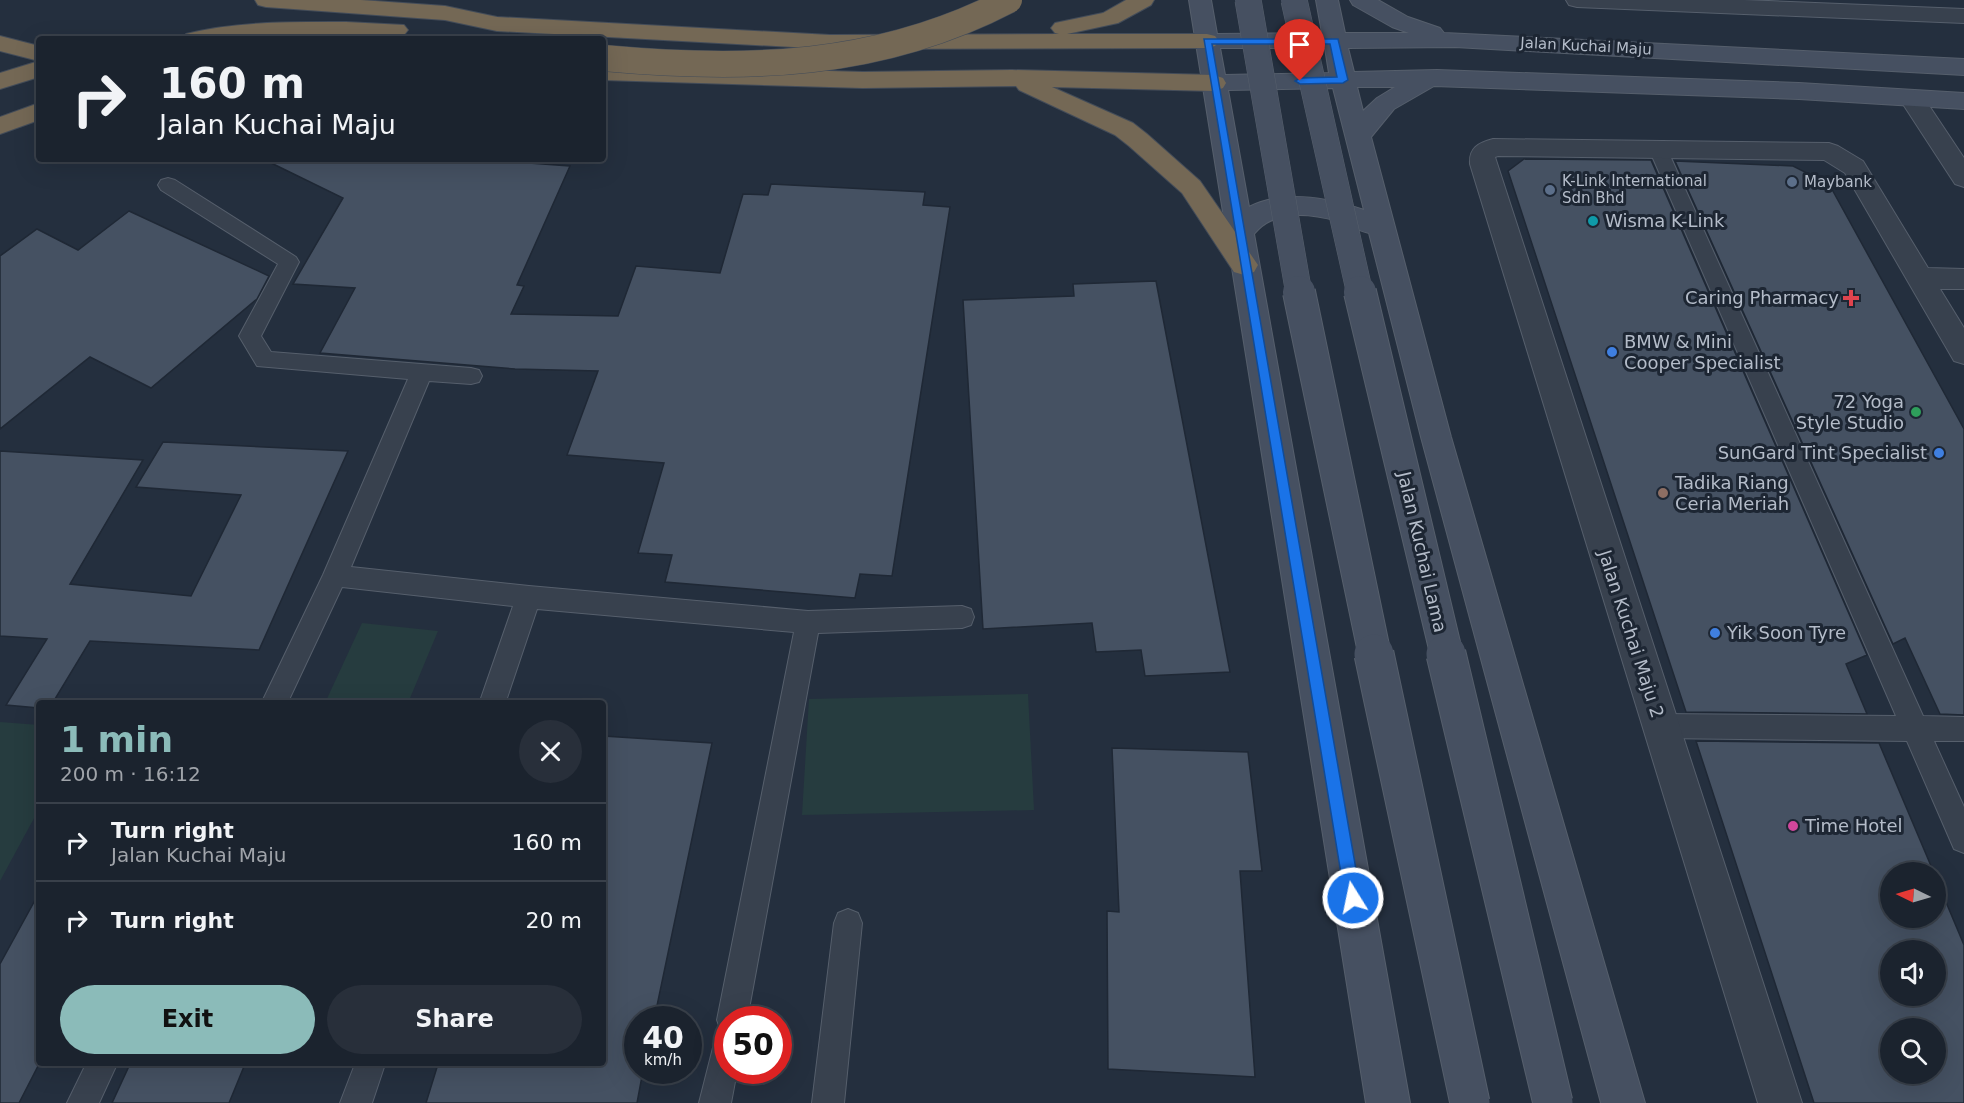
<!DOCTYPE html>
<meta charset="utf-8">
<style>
body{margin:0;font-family:"DejaVu Sans",sans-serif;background:#282f3a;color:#f1f3f6;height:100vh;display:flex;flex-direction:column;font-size:22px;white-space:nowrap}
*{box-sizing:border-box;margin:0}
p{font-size:20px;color:#a0a4aa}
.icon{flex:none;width:33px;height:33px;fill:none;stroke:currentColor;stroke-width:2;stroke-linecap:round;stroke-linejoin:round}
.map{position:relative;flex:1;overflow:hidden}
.side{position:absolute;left:36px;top:700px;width:570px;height:366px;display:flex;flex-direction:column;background:#1b232e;border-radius:6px;box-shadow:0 6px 24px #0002,0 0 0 2px #39404a}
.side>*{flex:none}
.hud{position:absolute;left:36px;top:36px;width:570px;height:126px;border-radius:6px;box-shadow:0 6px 24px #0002,0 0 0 2px #39404a;background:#1b232e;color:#f1f3f6;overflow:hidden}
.needle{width:39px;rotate:275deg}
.controls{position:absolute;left:1880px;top:862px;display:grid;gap:12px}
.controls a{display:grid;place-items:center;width:66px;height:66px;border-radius:50%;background:#1b232e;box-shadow:0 6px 24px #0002,0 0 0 2px #39404a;font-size:30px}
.speed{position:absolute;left:624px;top:1006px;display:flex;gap:12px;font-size:30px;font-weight:700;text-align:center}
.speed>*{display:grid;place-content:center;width:78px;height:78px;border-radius:50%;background:#1b232e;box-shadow:0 6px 24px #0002,0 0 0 2px #39404a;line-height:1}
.speed small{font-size:15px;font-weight:400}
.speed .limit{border:9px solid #d22;background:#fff;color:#111}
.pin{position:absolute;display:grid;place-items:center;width:51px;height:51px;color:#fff;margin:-62px -26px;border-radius:50% 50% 50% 0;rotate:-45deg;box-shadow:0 0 6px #0007}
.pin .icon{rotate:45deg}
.me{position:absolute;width:66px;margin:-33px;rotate:350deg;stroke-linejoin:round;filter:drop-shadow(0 0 4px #0008)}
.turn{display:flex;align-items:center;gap:21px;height:126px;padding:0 24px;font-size:27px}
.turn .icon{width:78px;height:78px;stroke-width:2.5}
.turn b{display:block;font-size:42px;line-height:51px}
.round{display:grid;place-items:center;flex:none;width:63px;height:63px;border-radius:32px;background:#282f3a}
.head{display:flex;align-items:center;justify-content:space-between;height:102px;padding:0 24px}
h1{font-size:36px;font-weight:800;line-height:45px;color:#8bbbb9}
.action{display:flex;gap:12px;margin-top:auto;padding:12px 24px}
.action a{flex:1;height:69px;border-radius:36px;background:#8bbbb9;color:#111;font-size:24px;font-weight:800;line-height:69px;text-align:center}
.action a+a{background:#282f3a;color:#f1f3f6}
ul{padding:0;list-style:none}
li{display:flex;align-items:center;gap:18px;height:78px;padding:0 24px;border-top:2px solid #39404a}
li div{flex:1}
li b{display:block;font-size:22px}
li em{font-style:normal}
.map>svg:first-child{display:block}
.green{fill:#263c3f}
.building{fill:#455162;stroke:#1f2835;stroke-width:1.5;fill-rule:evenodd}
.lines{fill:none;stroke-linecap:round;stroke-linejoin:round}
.service-casing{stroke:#565f6c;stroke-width:2}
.minor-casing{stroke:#565f6c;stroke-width:2}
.secondary-casing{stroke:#565f6c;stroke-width:2}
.motorway-casing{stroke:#434c59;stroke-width:2}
.service{fill:#38414e;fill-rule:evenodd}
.minor{fill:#38414e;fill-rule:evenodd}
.secondary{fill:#465061;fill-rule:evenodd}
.motorway{fill:#746855;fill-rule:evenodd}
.secondary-bridge-far2-casing{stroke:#565f6c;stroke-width:27;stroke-linecap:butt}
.secondary-bridge-far1-casing{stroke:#565f6c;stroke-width:34;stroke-linecap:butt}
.secondary-bridge-casing{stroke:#565f6c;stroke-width:41;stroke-linecap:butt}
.motorway-bridge-casing{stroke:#434c59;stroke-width:27;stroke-linecap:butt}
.secondary-bridge-far2{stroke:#465061;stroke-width:26}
.secondary-bridge-far1{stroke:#465061;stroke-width:32}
.secondary-bridge{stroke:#465061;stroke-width:39}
.motorway-bridge{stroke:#746855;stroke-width:26}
.route{fill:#1a73e8;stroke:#114b97;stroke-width:1.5}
.service-dot{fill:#5c6f8a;stroke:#1d2633;stroke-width:2}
.culture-dot{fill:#0f9aa8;stroke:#1d2633;stroke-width:2}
.health-dot{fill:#e0444e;stroke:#1d2633;stroke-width:2}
.shop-dot{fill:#3f7fe0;stroke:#1d2633;stroke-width:2}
.leisure-dot{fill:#2e9e5b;stroke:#1d2633;stroke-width:2}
.education-dot{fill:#8d6e63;stroke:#1d2633;stroke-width:2}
.hotel-dot{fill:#d1479c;stroke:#1d2633;stroke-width:2}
.labels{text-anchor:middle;stroke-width:6;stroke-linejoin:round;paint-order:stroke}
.far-street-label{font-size:15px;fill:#b4bcc9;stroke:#1d2633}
.far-poi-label{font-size:15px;fill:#b4bcc9;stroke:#1d2633;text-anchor:start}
.poi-label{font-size:18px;fill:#b4bcc9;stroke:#1d2633;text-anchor:start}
.street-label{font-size:18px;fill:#b4bcc9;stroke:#1d2633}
</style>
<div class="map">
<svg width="1964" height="1103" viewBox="0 0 1964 1103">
<rect width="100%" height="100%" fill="#242f3e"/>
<path class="green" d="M362,623L438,631L408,703H325Z
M1028,694L1034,810L802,815L809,699Z
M0,722L39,725V809L0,881Z"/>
<path class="building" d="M263,159H473L570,166L517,285L524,286L511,314L618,316L636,266L720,273L743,194L768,195L771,184L925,192L923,205L950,207L892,576L860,574L855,598L665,582L672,555L638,553L664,463L567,455L598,371L515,369L320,353L355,288L293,284L343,198Z
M1524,159L1651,160L1867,655L1846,664L1867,714L1686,712L1508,171Z
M1675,161L1793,166L1829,184L1964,429V715L1940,714L1905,638L1893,644Z
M129,211L269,276L257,299L151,388L90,357L0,429V256L37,229L78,250Z
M1156,281L1230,672L1145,676L1141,650L1096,652L1092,623L983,629L963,300L1074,296L1073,284Z
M163,442L348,451L259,650L90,641L52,704H39V708L6,705L47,639L0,636V451L143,460L70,584L191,596L241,495L136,487Z
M603,736L712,743L654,1020H638V1071H643L637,1103H426L438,1064H603Z
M1696,741L1879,743L1934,873H1890V918H1935V876L1964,945V1103H1814ZM1890,951H1935V996H1890ZM1890,1029H1935V1074H1890Z
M1112,748L1248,752L1262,871H1240L1255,1077L1108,1069L1107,911L1119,912Z
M39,893V1064L19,1103H0V964Z
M130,1064H245L229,1103H112Z"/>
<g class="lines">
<defs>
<path id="service" d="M1658,143L1665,145L1667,149L1923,716L1964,717V741H1934L1964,807V853L1954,849L1907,741L1660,738L1651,735L1647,726L1651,717L1660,714L1896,716L1649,149L1651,145Z
M168,178L175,180L296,257L299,262L261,336L271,352L471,368L479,370L482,376L479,382L471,384L429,381L351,567L529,586L808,611L962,606L971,609L974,617L971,625L962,628L818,633L747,1020H728V1071H737L731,1103H699L717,1032L721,1031L717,1020L794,632L537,609L505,704H479L513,606L342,587L287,704H261L323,575L408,379L257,366L239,336L278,264L161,190L158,185L161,180Z
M848,909L858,913L862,923L844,1103H812L834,923L838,913Z
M86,1064H117L99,1103H67Z
M355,1064H385L372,1103H340Z"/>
<path id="minor" d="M1566,0H1744L1964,9V23L1577,7L1569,5Z
M1911,90L1920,92L1964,158V187L1955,184L1899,98L1902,92Z
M1493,139L1829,143L1838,146L1863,161L1928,268L1964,269V289H1940L1964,328V364L1954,361L1845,173L1824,160L1498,156L1495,157L1802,1103H1758L1470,164C1469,148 1478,143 1493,139Z"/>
<path id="secondary" d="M1189,0H1211L1217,34L1322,33L1316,0H1338L1345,33H1409L1392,27L1353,5L1350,0H1378L1408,17L1440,28L1444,33L1964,59V75L1455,47L1348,48L1354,72L1437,70L1799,83L1964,93V109L1799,99L1434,86L1394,109L1371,137L1451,437L1645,1103H1601L1421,437L1369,233C1358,231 1349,224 1338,221C1309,213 1274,209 1254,234L1410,1103H1366ZM1220,48H1325L1329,73L1225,75ZM1357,87H1395L1377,98L1363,111ZM1333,88L1364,210C1328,198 1284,189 1249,207L1228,90Z"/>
<path id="motorway" d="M255,0H361L445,6L497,17L830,35L1059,34L1055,33L1051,28L1055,23L1103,13L1126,0H1154L1151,5L1118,23L1067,34H1207L1215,36L1219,41L1215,46L1207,48L830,49L497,31L445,20L266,7L258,5Z
M346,22L404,25L408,30L404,35L396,37L182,39L186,34C237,21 293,22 346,22Z
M0,36L39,46V61L0,51Z
M39,61V77L0,89V73Z
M603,64L863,72L1012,70L1214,75L1223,78L1226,83L1223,88L1214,91L1052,87L1133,123L1147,134L1200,181L1258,265L1254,272L1244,275L1234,272L1182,193L1129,146L1115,135L1019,90L1016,86L863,88L603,80Z
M39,103V120L0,134V117Z"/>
</defs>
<use href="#service" class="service-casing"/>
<use href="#minor" class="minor-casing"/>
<use href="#secondary" class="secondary-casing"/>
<use href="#motorway" class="motorway-casing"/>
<use href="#service" class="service"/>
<use href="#minor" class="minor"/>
<use href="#secondary" class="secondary"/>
<use href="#motorway" class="motorway"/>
<defs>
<path id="secondary-bridge-far2" d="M1248,0L1299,294
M1294,0L1360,294"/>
<path id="secondary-bridge-far1" d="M1299,292L1375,656
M1360,292L1447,656"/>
<path id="secondary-bridge" d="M1374,654L1470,1103
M1446,654L1553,1103"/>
<path id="motorway-bridge" d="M603,58C746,71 879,68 1009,0"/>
</defs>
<use href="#secondary-bridge-far2" class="secondary-bridge-far2-casing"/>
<use href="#secondary-bridge-far1" class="secondary-bridge-far1-casing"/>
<use href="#secondary-bridge" class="secondary-bridge-casing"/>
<use href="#motorway-bridge" class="motorway-bridge-casing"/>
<use href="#secondary-bridge-far2" class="secondary-bridge-far2"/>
<use href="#secondary-bridge-far1" class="secondary-bridge-far1"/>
<use href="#secondary-bridge" class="secondary-bridge"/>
<use href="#motorway-bridge" class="motorway-bridge"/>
</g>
<path class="route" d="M1204,39H1338L1348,80L1343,83L1300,84L1295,81L1300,78L1337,77L1330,44H1212L1361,898L1359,904L1353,907L1347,904L1345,898Z"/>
<g class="service-dot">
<circle cx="1792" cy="182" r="6"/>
<circle cx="1550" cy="190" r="6"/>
</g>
<circle class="culture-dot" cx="1593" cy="221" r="6"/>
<path class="health-dot" d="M1848 289h6v6h6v6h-6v6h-6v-6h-6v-6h6z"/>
<g class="shop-dot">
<circle cx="1612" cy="352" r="6"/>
<circle cx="1939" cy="453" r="6"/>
<circle cx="1715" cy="633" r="6"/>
</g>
<circle class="leisure-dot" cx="1916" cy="412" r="6"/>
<circle class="education-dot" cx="1663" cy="493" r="6"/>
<circle class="hotel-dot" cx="1793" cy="826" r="6"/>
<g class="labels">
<g class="far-street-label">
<text transform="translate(1586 46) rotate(3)" y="5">Jalan Kuchai Maju</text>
</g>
<g class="far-poi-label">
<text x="1562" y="186">K-Link International<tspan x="1562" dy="17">Sdn Bhd</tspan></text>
<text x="1804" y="187">Maybank</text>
</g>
<g class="poi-label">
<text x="1605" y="227">Wisma K-Link</text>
<text x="1839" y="304" text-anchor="end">Caring Pharmacy</text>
<text x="1624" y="348">BMW &amp; Mini<tspan x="1624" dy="21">Cooper Specialist</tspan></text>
<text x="1904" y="408" text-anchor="end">72 Yoga<tspan x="1904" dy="21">Style Studio</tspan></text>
<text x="1927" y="459" text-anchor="end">SunGard Tint Specialist</text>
<text x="1675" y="489">Tadika Riang<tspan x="1675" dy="21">Ceria Meriah</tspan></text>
<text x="1727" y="639">Yik Soon Tyre</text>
<text x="1805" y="832">Time Hotel</text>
</g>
<g class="street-label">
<text transform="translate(1422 552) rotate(77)" y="6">Jalan Kuchai Lama</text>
<text transform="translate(1631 634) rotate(72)" y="6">Jalan Kuchai Maju 2</text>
</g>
</g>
</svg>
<div class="controls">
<a><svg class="needle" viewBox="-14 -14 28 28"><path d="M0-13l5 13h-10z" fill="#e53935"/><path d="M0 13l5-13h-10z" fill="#a0a4aa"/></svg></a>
<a><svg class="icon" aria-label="sound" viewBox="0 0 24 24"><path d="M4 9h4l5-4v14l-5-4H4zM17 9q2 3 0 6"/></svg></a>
<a><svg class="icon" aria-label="search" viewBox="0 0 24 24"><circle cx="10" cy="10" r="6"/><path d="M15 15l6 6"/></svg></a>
</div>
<div class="speed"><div>40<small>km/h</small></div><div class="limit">50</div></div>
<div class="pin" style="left:1300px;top:81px;background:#d93025"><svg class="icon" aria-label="arrive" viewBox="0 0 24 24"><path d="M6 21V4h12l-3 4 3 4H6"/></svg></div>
<svg class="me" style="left:1353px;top:898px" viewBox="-20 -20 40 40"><circle r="17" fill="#1a73e8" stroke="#fff" stroke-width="3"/><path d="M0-11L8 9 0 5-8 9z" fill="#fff"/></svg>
<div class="hud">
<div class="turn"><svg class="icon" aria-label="right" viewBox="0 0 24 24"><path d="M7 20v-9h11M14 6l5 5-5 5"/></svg><div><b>160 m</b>Jalan Kuchai Maju</div></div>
</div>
<section class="side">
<div class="head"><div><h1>1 min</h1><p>200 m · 16:12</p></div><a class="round"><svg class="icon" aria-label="close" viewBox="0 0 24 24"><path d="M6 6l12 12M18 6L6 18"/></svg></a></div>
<ul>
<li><svg class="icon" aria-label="right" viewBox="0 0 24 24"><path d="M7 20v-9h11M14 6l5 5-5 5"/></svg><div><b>Turn right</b><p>Jalan Kuchai Maju</p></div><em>160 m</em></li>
<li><svg class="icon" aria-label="right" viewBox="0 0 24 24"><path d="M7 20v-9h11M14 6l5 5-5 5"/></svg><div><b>Turn right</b></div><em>20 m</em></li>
</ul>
<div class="action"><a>Exit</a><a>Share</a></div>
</section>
</div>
